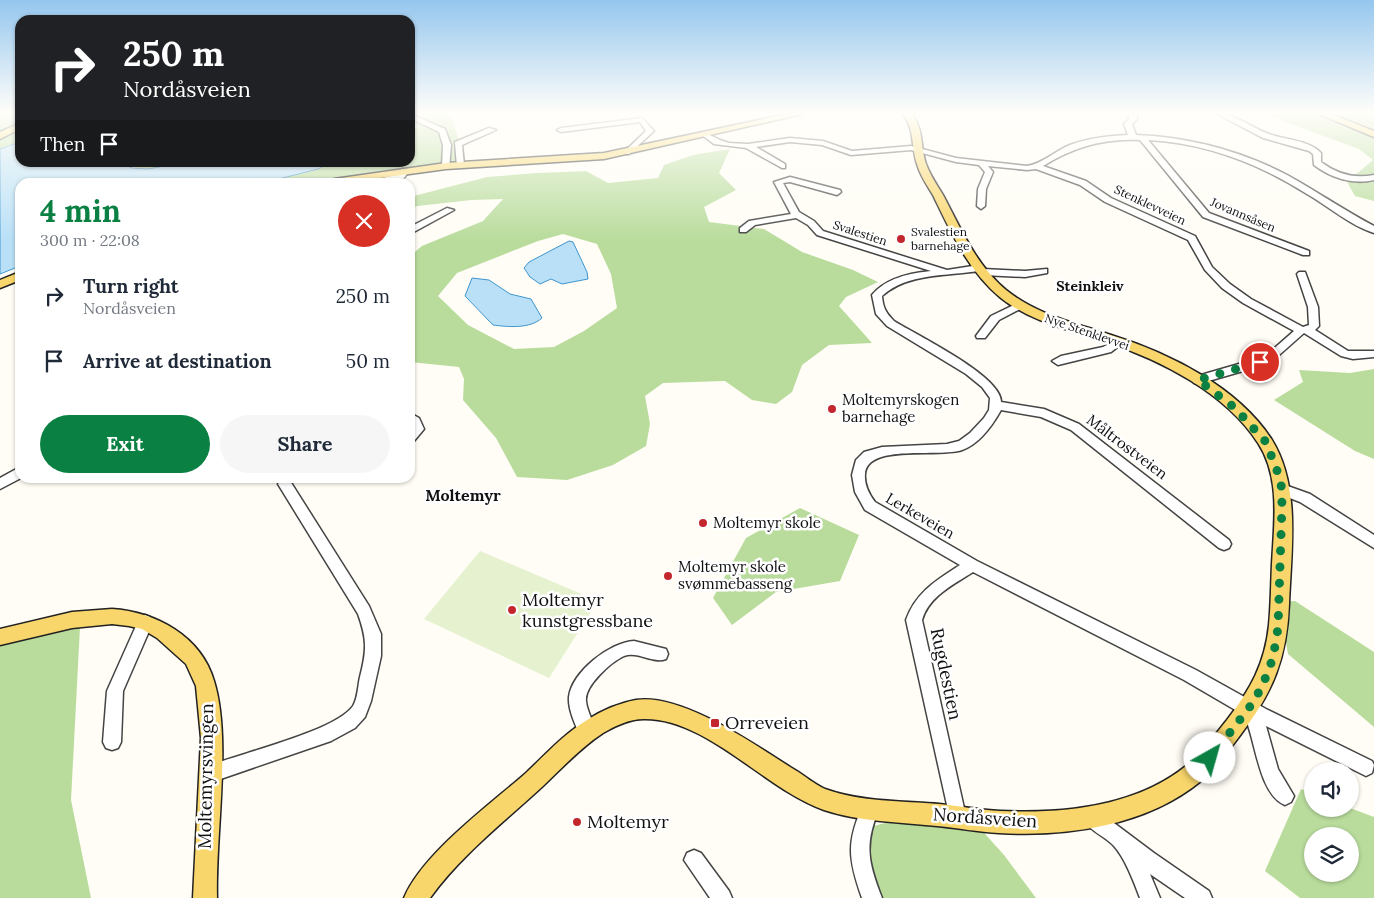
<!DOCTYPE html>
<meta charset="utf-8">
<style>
body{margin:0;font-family:Lora,serif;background:#f6f6f7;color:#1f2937;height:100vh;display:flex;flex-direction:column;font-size:19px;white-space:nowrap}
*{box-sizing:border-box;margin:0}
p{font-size:16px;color:#747a83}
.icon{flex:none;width:28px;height:28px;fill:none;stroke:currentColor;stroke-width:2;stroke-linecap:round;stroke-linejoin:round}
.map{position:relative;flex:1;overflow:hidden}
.panel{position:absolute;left:15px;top:178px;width:400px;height:305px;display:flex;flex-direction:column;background:#fff;border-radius:15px;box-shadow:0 1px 4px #0004}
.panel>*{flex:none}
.top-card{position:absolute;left:15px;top:15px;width:400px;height:152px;border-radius:15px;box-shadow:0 1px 4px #0004;background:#202124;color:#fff;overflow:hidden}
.tools{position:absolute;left:1304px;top:762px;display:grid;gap:10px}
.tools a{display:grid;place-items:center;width:55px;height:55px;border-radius:50%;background:#fff;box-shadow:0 1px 4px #0004;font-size:25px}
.pin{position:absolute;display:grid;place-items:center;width:42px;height:42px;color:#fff;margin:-21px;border:2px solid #fff;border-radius:50%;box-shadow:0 1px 5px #0007}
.me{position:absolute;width:55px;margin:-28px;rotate:38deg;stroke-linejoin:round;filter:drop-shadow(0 0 4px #0008)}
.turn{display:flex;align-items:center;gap:18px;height:105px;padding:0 25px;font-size:22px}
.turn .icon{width:65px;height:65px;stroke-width:2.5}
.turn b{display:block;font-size:35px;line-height:42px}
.then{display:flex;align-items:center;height:48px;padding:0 25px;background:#0003;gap:10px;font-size:19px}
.round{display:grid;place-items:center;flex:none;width:52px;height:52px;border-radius:26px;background:#f6f6f7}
.headline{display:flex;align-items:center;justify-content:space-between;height:85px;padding:0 25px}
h1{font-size:30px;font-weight:800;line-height:38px;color:#0b8043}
.button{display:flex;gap:10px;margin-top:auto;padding:10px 25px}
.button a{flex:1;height:58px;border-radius:30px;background:#0b8043;color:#fff;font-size:20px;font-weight:800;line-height:58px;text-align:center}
.button a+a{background:#f6f6f7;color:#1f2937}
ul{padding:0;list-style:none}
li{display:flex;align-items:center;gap:15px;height:65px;padding:0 25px}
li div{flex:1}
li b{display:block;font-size:19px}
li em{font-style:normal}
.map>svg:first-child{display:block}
.forest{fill:#b9dc9c;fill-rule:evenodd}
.pitch{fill:#e6f2cf}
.water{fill:#b9e0f7;stroke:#3f96cf}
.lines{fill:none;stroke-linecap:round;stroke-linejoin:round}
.minor-casing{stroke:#444;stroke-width:3}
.major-casing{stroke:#222;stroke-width:3}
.minor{fill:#fff;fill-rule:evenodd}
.major{fill:#f9d66b;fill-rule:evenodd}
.route{stroke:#0b8043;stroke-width:9;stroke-dasharray:0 16.2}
.poi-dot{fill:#c4262e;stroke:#fff;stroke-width:2}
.labels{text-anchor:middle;stroke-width:5;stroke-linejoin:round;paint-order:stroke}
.far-street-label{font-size:12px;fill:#111;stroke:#fff}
.far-poi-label{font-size:12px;fill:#111;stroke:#fff;text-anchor:start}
.far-neighbourhood-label{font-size:14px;font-weight:bold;fill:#111;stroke:#fff}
.poi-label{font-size:15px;fill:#111;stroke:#fff;text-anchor:start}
.street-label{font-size:15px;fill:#111;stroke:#fff}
.neighbourhood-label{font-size:16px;font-weight:bold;fill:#111;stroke:#fff}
.near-poi-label{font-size:18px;fill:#111;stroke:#fff;text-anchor:start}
.near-street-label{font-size:18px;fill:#111;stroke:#fff}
</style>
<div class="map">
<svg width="1374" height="898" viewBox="0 0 1374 898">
<rect width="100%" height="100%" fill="#fffdf5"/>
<path class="forest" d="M0,114H20V142L0,149Z
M411,114H446L453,121L464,160L427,170L354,182H267L318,169L329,163L410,162V129L418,127Z
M1264,114H1374V201L1355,196L1347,182L1373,160L1359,149Z
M730,149L719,173L736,190L704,207L709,222L764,229L802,252L853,270L878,282L846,297L839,306L872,343L829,345L802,365L792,392L776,404L752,400L725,381L663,383L645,396L650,424L646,446L613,465L567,480L517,477L496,438L463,400L464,379L459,367L410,362V256L422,246L483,221L503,199L471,200L417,206L410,209V197L487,177L537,173L586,171L608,183L658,178L664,165L693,155ZM563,234L597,244L611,274L617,308L584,331L554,347L514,349L468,325L438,296L457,273L538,241Z
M120,163H187C164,169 141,172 120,163Z
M1374,369V459L1355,451L1274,400L1303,382L1299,370L1350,373Z
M800,508L859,535L840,581L776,592L732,625L713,598L746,538Z
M1295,601L1374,652V727L1288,654L1279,602Z
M58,621L80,627L71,800L91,898H0V642Z
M1301,789L1312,794V809L1350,808L1374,817V898H1300L1265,871ZM1312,836H1350V874H1312Z
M958,804L1004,855L1036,898H868L866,828Z"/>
<path class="pitch" d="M480,551L598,601L549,678L424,619Z"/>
<path class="water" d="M20,142V162L120,163L132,168L148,169L187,162L329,163L318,169L267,182H20V266L0,274V149Z
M569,241L573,242L587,272L588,279L562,284L551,279L540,284L530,277L524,268L529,262Z
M472,278L489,280L510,294L531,299L542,318C530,329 508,327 493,325L465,296Z"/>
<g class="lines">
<defs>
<path id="minor" d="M410,114L445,129L451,145L449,168L442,166L443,145L439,132L410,118Z
M1129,114H1137V119L1132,124L1136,135C1189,137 1242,151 1289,176C1318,192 1345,211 1374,226V233C1351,226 1328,206 1307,194C1260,164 1205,143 1148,140L1209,213L1309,251V255H1303L1203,217L1140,140C1104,138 1073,147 1043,166L1086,181L1111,198L1195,236L1212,267L1230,284L1251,299L1303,327L1309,325L1308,307L1297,274L1299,272H1305L1318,307L1319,326L1315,330L1348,351H1374V357L1353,359L1341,356L1304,333L1278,356L1264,365L1198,384L1194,383L1192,380L1194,377L1256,359L1270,352L1294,331L1243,303L1222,288L1205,270L1188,240L1105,202L1080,185L1036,169L1027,170L988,166L993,172L986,189L985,206L981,209L977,206L978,189L985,172L979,165L956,162L911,150L851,155L822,145L790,142L756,147L785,164V168H782L746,148L714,144L702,135L706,133L720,140L729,143L748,144L790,138L823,141L852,151L911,146L956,158L1027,166C1042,164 1055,151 1070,145C1088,138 1108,136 1128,135L1124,124L1129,119Z
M1217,114C1236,114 1252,128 1269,134C1285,140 1309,140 1321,153V162C1337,174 1354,179 1374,175V180C1353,185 1331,178 1314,165L1313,154L1309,151L1263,138Z
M642,118L654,131L629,154H626V150L646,131L640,122L561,132L557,130L561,128Z
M489,128L496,130L462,145L464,165L457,167L455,142Z
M402,169L409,171L404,178L381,182H367L398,174Z
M790,177L840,190L841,192L837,195L790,182L783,183L799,212L814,221L823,231L947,270L979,265L982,266L983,269L1025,271L1047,269V273L1025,277L983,275L980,274L979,271C947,276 907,273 882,296C883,308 886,313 894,321C916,335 1002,376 1001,402L1044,409L1079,424L1229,540L1231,544L1229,548L1224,550L1219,548L1071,430L1041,417L1001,410C992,426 979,444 962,450C939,458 867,443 865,474C864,485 869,494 875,502L977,561L1196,670L1266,709L1372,761L1374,765L1372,773L1366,776L1266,726L1278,769L1294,796L1291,802L1285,805C1258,794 1256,739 1244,715L1184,680L973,572C953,585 929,596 922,620L966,817L963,823L957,826L951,823L906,620C916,592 937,580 960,565L865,510L855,492L852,475L856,460L864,452L882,447L947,444L959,441L970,433L984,418L989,410L990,398L982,387L966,374L887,326L876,314L872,295C886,278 910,273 931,271L817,235L808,225L796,218L755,225L746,232H740V228L749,221L791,214L774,182Z
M447,208L454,210L410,234V227Z
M1020,302L1024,303V307L999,320L985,338H977L976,336L991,316Z
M1119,339L1124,342L1111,352L1058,365L1052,361L1061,356L1103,347Z
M410,413L419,418L424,429L414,441L410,442L412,428Z
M20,467L21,478L0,489V478Z
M285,479L290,481L369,606L381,634V656L371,701L365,717L355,728L331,741L209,783L203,780L200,774L203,768C236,754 335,732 353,706C358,698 358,685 360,677C367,650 367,639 358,614L278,484L280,481Z
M1282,484L1310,494L1374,535V548L1300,502L1277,493L1275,489L1277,485Z
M145,615L150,617L153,622L123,691L121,742L118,748L112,750L106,748L103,742L107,691L140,617Z
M634,641L666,649L668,654L666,659C653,664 638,651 624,656C611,662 584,686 586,701C587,714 598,726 593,738L587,740L581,738C576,726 568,710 569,697C572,672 610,642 634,641Z
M870,800L876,803L879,809C864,845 868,862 882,898H862C848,858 846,842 864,803Z
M1092,808L1098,811L1154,853L1209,891L1212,898H1185L1150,874L1160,898H1140C1134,882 1125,858 1114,846C1104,835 1088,831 1083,817L1086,811Z
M694,850L701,853L729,891L732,898H710L684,860L687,853Z"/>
<path id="major" d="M787,114H803L604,159L446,169L351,182H329L334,179L446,163L604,153Z
M903,114H912C924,130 920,146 926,164C930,175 937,185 943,195C961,229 976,265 1006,290C1037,315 1075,323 1111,335C1169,353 1238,387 1272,440C1301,487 1291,551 1289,604C1287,658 1273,692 1241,734C1228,751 1217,768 1201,781C1146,826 1067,837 999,833C978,832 958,828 937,826C899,822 860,822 824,810C766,790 707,718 644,719C629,719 615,726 603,733C580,748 562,768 543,786C504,822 461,855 430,898H404C423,853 490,805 527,772C546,754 564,734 587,720C601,711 619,703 636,700C683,693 756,746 795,770C805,776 814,784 825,789C861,802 902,801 939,804C959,806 980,810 1000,811C1062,814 1135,807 1186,766C1202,753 1214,736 1227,720C1250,690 1265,664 1269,625C1271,605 1271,584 1272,564C1274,524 1281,478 1258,443C1226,393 1161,360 1106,342C1070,330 1031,322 1001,298C968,271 951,232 933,195C927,185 920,175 917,164C911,146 915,130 903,114Z
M1319,114H1331L1374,131V137Z
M20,123V129L0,139V132Z
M20,272V280L0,288V280Z
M112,609C156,612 201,636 214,681C232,739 215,835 217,898H193L201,738L196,686L186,664L157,638L142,629L129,626L112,624L72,628L0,645V629L72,612Z"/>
</defs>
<use href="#minor" class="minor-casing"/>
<use href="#major" class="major-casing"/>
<use href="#minor" class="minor"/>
<use href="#major" class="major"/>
</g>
<linearGradient id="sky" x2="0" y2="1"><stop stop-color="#95c6ee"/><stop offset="0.47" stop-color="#fffefa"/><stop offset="1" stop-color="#fffefa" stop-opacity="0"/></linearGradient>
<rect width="1374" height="240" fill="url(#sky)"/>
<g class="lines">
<path class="route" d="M1210,758L1249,708L1262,687L1273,658L1278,628L1282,505L1281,481L1266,442L1235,408L1198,380L1260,362"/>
</g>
<g class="poi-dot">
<circle cx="901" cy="239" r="5"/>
<circle cx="832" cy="409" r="5"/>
<circle cx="703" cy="523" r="5"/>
<circle cx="668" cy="576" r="5"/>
<circle cx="512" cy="610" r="5"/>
<rect x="710" y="718" width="10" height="10" rx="2.5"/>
<circle cx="577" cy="822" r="5"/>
</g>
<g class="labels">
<g class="far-street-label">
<text transform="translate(1150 205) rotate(25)" y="4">Stenklevveien</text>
<text transform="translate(1243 215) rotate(23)" y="4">Jovannsåsen</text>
<text transform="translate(860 233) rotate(18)" y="4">Svalestien</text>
<text transform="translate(1087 332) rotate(19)" y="4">Nye Stenklevvei</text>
</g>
<g class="far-poi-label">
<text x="911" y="236">Svalestien<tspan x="911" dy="14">barnehage</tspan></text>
</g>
<g class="far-neighbourhood-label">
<text x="1090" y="291">Steinkleiv</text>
</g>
<g class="poi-label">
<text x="842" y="405">Moltemyrskogen<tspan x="842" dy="17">barnehage</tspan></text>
<text x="713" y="528">Moltemyr skole</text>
<text x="678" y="572">Moltemyr skole<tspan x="678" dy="17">svømmebasseng</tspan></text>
</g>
<g class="street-label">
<text transform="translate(1127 447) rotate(37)" y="5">Måltrostveien</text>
<text transform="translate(920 516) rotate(30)" y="5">Lerkeveien</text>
</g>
<g class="neighbourhood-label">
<text x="463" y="501">Moltemyr</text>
</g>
<g class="near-poi-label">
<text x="522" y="606">Moltemyr<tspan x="522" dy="21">kunstgressbane</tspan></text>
<text x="725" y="729">Orreveien</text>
<text x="587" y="828">Moltemyr</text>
</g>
<g class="near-street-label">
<text transform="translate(946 674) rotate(78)" y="6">Rugdestien</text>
<text transform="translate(206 776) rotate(-89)" y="6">Moltemyrsvingen</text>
<text transform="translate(985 818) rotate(4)" y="6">Nordåsveien</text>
</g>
</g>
</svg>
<div class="tools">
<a><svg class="icon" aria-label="sound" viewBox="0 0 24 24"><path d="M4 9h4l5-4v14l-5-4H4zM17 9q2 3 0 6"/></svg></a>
<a><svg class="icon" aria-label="layers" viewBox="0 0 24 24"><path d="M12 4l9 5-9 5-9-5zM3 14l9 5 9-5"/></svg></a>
</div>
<div class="pin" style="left:1260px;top:362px;background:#d93025"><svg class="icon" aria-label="arrive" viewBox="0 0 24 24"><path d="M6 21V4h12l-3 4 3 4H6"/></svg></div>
<svg class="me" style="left:1210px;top:758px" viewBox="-20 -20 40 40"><circle r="19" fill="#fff"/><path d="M0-13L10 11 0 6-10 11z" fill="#0b8043"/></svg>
<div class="top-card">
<div class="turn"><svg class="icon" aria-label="right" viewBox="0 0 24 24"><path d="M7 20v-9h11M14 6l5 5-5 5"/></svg><div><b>250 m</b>Nordåsveien</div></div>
<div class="then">Then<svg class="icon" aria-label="arrive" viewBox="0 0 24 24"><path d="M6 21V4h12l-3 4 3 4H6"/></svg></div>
</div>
<section class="panel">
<div class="headline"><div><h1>4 min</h1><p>300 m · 22:08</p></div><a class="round" style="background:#d93025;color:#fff"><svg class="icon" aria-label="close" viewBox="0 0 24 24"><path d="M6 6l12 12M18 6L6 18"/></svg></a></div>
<ul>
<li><svg class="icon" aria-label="right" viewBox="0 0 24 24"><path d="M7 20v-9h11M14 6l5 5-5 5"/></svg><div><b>Turn right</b><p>Nordåsveien</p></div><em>250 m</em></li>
<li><svg class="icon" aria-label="arrive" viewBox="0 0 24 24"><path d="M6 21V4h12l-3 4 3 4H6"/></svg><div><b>Arrive at destination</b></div><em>50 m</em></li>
</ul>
<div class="button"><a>Exit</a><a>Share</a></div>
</section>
</div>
